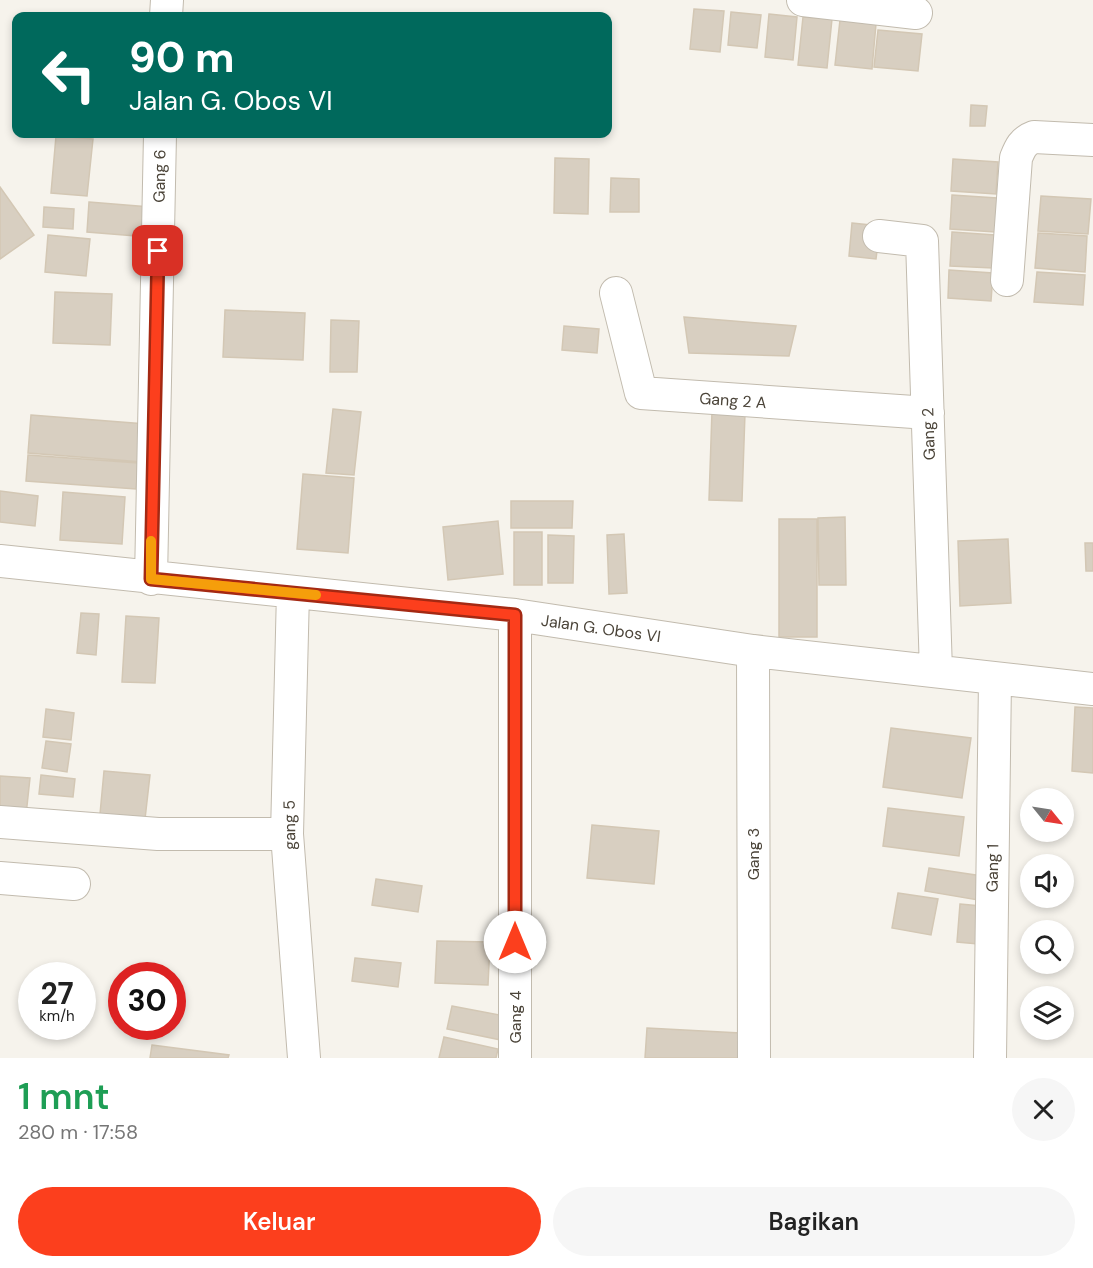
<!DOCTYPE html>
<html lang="id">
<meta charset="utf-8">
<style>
body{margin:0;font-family:"DM Sans",sans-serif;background:#f6f6f6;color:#222;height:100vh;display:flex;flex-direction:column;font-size:22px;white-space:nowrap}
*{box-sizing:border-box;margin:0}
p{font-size:20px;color:#767676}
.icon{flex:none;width:33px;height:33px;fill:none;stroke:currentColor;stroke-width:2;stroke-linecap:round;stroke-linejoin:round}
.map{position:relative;height:1058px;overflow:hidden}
.panel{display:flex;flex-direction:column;background:#fff;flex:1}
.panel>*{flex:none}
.banner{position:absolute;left:12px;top:12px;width:600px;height:126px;border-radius:12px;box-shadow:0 3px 9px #0003;background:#00695c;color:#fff;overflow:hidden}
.needle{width:39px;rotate:120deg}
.buttons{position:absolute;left:1020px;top:788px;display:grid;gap:12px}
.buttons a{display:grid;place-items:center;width:54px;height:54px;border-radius:50%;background:#fff;box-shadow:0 3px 9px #0003;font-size:30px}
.speed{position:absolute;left:18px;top:962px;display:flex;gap:12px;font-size:30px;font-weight:700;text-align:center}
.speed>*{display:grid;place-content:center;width:78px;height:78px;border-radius:50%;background:#fff;box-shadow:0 3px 9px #0003;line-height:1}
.speed small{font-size:15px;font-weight:400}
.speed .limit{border:9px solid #d22;background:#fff;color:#111}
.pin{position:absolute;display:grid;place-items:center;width:51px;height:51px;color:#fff;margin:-26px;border-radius:12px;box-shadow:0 3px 9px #0006}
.me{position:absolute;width:66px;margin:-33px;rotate:0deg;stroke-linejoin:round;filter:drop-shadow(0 0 4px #0008)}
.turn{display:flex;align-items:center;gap:21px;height:126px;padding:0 18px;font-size:27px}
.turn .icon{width:78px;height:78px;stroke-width:2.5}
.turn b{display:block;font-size:42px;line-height:51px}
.round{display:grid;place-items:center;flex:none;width:63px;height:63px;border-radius:32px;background:#f6f6f6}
.overview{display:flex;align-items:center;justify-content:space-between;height:102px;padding:0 18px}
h1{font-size:36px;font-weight:600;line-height:45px;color:#1e9e55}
.button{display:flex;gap:12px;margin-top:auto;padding:12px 18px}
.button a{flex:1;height:69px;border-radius:36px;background:#fc3f1d;color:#fff;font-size:24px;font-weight:600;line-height:69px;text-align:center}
.button a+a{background:#f6f6f6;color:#222}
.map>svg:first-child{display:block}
.building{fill:#d8cfc1;stroke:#d3c7b4;stroke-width:1.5}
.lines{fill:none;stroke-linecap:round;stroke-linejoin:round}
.minor-casing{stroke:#c2bbae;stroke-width:34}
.minor{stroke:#fff;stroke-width:32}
.route-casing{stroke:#a42913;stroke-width:15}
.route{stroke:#fc3f1d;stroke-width:10}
.slow{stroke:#f59e0b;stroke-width:10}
.labels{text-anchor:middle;stroke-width:6;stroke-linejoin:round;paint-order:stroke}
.street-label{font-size:16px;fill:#4b4439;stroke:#fff}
</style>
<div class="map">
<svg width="1093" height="1058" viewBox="0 0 1093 1058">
<rect width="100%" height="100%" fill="#f6f3ec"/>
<path class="building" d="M694,9L724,11L720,52L690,49Z
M731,12L761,15L757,48L728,45Z
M769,14L797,17L793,60L765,57Z
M803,17L832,19L827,68L798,65Z
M840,20L876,24L872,69L835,65Z
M878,30L922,34L918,71L874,67Z
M971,105L987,106L985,126H970Z
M56,136L93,139L87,196L51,193Z
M555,158L589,159L588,214L554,213Z
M953,159L998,162L996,194L951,191Z
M611,178L639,179V212H610Z
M0,187L34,235L0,259Z
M952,195L997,198L995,232L950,229Z
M1041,196L1091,199L1088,234L1038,231Z
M89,202L150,207L148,237L87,232Z
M44,207L74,209L73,229L43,227Z
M852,223L880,226L876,259L849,256Z
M952,232L995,235L993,268L950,266Z
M1038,233L1087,236L1085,272L1035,268Z
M48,235L90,239L86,276L45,272Z
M949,270L993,273L991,301L948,298Z
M1037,272L1085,275L1083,305L1034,302Z
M55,292L112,294L110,345L53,343Z
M225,310L305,313L303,360L223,357Z
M684,317L796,326L789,356L689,353Z
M331,320L359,321L357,372H330Z
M564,326L599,329L597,353L562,350Z
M333,409L361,412L354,475L326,473Z
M712,411L745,413L742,501L709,500Z
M31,415L146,424L143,462L28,453Z
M28,455L138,463L136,489L26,481Z
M303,474L354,478L348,553L297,549Z
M0,491L38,496L35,526L0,522Z
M63,492L125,497L122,544L60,540Z
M511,501H573L572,528H511Z
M845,517L846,585H819L818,518Z
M779,519H817V637H779Z
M498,521L503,574L448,580L443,527Z
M514,532H542V585H514Z
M624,534L627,593L609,594L607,535Z
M548,535L574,536L573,583H548Z
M1008,539L1011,603L960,606L958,541Z
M1085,543H1093V571H1086Z
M81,613L99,614L96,655L77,653Z
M126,616L159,618L155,683L122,682Z
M1075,707L1093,708V773L1072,771Z
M46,709L74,713L71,740L43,737Z
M891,728L971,738L962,798L883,787Z
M46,741L71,744L67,772L42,768Z
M104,771L150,775L145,819L100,814Z
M41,775L75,779L73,797L39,794Z
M0,776L30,778L26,815L0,813Z
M888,808L964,817L959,856L883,846Z
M592,825L659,831L654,884L587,878Z
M929,868L982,876L978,900L925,891Z
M376,879L422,886L418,912L372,905Z
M898,893L938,899L931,935L892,928Z
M960,904L981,906L978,944L957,942Z
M437,941L490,942L488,985L435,983Z
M355,958L401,963L398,987L352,981Z
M452,1006L505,1016L501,1040L447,1029Z
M647,1028L740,1033L738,1058H645Z
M444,1037L498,1049L496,1058H439Z
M152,1045L229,1055L228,1058H150Z"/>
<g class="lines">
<defs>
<path id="minor" d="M803,0L916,13
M166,16L167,0
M879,236L922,241L936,671
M1007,280L1016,158C1020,148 1023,141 1034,137L1093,140
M616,293L641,393L928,413
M0,561L515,615L753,651L1093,689
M151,579L160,134
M293,592L287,834L304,1058
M515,615V1058
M753,651L754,1058
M0,822L158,834H287
M0,878L74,884
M990,1058L995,679"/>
</defs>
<use href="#minor" class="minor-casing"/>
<use href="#minor" class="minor"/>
</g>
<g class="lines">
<defs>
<path id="route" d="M158,251L151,579L515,615V942"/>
</defs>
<use href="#route" class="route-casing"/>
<use href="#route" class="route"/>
<path class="slow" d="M151,541V579L316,595"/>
</g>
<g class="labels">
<g class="street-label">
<text transform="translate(159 176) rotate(-89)" y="6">Gang 6</text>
<text transform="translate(733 400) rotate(4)" y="6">Gang 2 A</text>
<text transform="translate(928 434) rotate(-92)" y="6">Gang 2</text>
<text transform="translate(601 628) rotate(8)" y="6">Jalan G. Obos VI</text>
<text transform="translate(289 825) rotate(-91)" y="6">gang 5</text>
<text transform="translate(753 854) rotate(-90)" y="6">Gang 3</text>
<text transform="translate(992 868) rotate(-89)" y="6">Gang 1</text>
<text transform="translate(515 1017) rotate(-90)" y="6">Gang 4</text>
</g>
</g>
</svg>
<div class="buttons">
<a><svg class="needle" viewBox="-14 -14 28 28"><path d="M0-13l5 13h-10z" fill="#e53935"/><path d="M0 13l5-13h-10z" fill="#767676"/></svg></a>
<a><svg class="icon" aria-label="sound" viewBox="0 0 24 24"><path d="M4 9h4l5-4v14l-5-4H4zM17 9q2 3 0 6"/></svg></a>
<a><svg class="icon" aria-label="search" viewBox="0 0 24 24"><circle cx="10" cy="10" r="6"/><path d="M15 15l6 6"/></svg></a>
<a><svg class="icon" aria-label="layers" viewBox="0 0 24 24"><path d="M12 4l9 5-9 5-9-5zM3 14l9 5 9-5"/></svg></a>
</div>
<div class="speed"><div>27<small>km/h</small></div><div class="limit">30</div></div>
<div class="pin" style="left:158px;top:251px;background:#d93025"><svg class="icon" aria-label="arrive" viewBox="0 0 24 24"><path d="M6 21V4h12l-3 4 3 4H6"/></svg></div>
<svg class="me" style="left:515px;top:942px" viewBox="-20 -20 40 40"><circle r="19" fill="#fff"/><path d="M0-13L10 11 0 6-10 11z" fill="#fc3f1d"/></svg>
<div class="banner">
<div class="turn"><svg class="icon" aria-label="left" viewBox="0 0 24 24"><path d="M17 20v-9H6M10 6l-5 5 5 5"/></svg><div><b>90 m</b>Jalan G. Obos VI</div></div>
</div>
</div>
<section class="panel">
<div class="overview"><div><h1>1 mnt</h1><p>280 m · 17:58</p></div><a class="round"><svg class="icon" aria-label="close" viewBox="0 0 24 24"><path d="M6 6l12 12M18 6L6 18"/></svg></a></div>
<div class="button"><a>Keluar</a><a>Bagikan</a></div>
</section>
